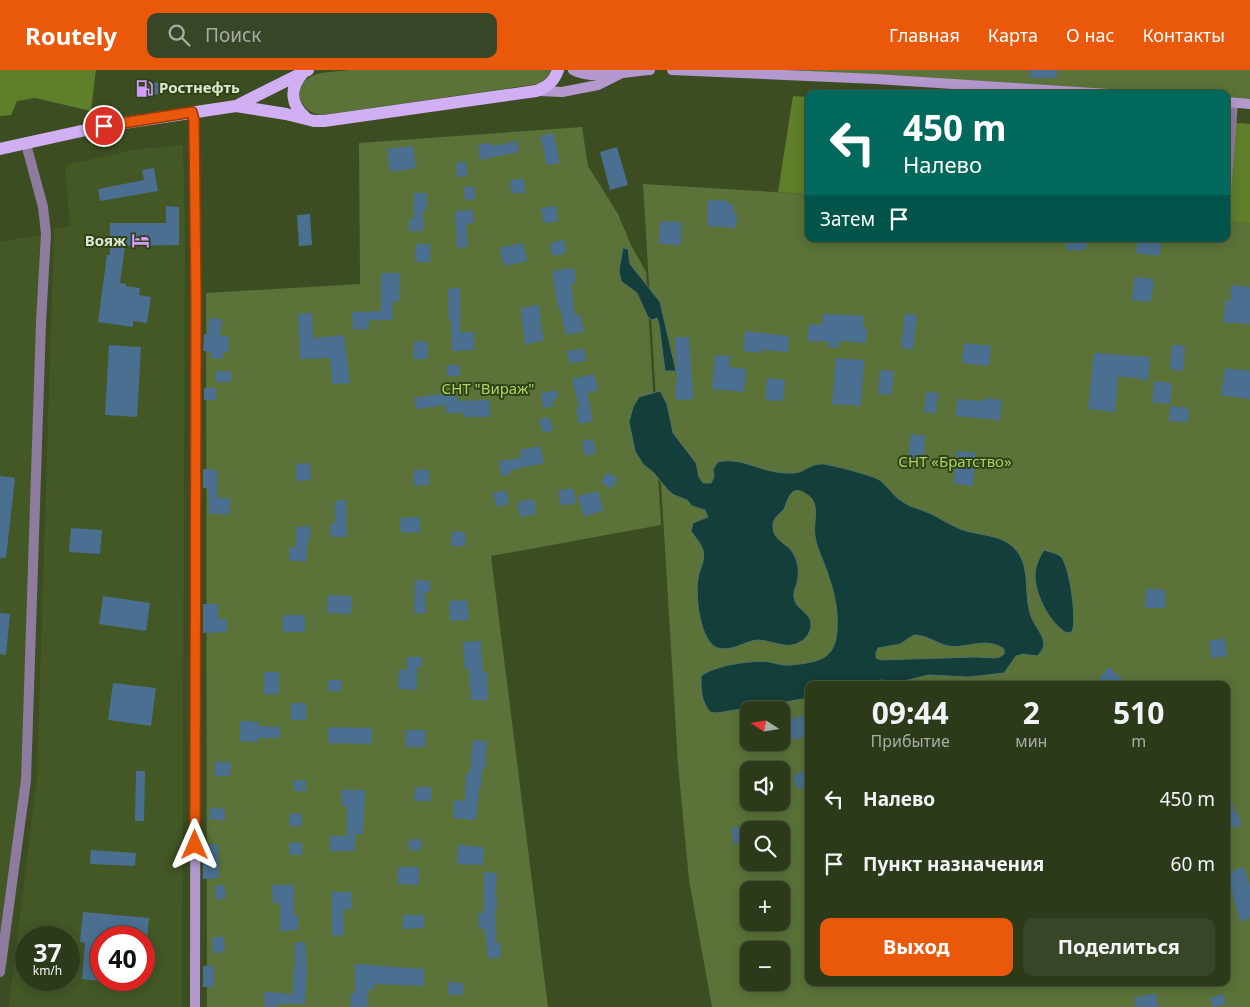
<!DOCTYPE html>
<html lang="ru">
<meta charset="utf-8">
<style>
body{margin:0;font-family:"Noto Sans",sans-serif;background:#394527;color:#f1f3f6;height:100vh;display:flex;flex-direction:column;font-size:19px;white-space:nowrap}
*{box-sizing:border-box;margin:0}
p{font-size:16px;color:#a7ada2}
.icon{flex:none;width:28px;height:28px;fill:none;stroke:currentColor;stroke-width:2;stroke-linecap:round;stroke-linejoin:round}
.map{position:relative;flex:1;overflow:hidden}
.side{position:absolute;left:805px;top:611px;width:425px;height:305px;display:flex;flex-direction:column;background:#2d3a1a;border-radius:10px;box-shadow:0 2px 12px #0003,0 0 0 1px #485439}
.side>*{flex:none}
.top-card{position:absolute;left:805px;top:20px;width:425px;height:152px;border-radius:10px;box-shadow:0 2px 12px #0003,0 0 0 1px #485439;background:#00695c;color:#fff;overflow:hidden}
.needle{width:32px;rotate:282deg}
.tools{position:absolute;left:740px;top:631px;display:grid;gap:10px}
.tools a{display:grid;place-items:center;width:50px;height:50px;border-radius:10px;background:#2d3a1a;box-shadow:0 2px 12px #0003,0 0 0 1px #485439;font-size:25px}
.speed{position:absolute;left:15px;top:856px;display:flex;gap:10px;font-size:25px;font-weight:700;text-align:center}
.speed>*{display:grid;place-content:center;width:65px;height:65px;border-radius:50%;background:#2d3a1a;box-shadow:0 2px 12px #0003,0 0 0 1px #485439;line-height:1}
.speed small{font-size:12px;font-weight:400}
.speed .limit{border:8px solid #d22;background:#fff;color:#111}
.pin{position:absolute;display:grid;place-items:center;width:42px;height:42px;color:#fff;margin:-21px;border:2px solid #fff;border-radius:50%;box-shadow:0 1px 5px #0007}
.me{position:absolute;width:55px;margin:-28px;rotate:0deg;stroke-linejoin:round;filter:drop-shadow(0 0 4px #0008)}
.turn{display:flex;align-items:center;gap:18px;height:105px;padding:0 15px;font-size:22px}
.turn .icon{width:65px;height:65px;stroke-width:2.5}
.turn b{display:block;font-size:35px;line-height:42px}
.then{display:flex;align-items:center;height:48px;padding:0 15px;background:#0003;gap:10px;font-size:19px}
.eta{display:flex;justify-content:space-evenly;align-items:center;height:85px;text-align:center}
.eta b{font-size:30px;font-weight:700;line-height:35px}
.cta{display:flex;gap:10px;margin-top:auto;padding:10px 15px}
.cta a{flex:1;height:58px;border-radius:10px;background:#ea580c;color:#fff;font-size:20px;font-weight:700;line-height:58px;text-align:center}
.cta a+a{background:#394527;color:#f1f3f6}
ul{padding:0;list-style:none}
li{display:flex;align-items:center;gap:15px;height:65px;padding:0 15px}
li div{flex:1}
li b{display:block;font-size:19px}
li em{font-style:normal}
header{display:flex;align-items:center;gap:30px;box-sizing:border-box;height:70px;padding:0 25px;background:#ea580c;color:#fff}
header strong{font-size:24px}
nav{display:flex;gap:28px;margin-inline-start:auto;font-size:18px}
.search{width:350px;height:45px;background:#394527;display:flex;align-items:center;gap:12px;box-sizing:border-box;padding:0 18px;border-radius:10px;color:#a7ada2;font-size:19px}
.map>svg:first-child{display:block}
.built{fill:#435825;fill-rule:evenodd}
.green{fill:#5b7239;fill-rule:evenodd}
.forest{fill:#5f7f2a}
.water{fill:#133e3a;stroke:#4f7167;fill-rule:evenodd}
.building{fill:#4a6f91}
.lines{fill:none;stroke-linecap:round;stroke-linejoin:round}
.street{stroke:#8d7c9d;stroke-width:10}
.secondary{stroke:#b499ce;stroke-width:10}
.primary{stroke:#d1aff3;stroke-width:12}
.route-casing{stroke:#983908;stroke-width:12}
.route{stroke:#ea580c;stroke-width:9}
.labels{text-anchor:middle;stroke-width:4;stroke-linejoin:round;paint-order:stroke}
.poi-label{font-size:15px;font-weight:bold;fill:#dce7cf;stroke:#324217;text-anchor:start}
.park-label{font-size:15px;fill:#a8d465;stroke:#324217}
</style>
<header>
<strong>Routely</strong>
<div class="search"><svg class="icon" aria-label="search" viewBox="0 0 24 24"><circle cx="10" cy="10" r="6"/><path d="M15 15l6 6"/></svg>Поиск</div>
<nav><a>Главная</a><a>Карта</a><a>О нас</a><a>Контакты</a></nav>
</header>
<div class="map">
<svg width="1250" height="937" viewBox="0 0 1250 937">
<rect width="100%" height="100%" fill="#3c4d22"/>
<path class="built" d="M183,75L185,158L182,937H9L37,706L54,159L70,156L65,95L138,79ZM26,868H69V910H26ZM101,868H144V910H101Z
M44,164L20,723L0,879V172Z"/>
<path class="green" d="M348,0H551L545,9L538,14L322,45C300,44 290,16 312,6C322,1 337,2 348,0Z
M793,0H1250V32L1226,30V24H1131Z
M582,57L588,96L618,144L631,175L646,202L661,455L491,486L548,937H207L206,223L360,214L359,73Z
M643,114L809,124V169H1226V151L1250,153V937H712L689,810L678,694ZM809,615H1226V912H809ZM749,640H781V672H749ZM749,700H781V732H749ZM749,760H781V792H749ZM749,820H781V852H749ZM749,880H781V912H749Z"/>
<path class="forest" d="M0,0H96L91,41L35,28L17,31L11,45L0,46Z
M793,26L809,27V124L778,122Z
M1226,52L1250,54V153L1226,151Z"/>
<path class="water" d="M623,178L628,179L630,194L660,232L676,301H665L659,254L657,248L652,250L648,247L637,223L621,211L619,200Z
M660,321L667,334L673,363L696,393L699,407L703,413H711L714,407L713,399L718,392C738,387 757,399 776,402C784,403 792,404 799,402C808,399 813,393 824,394C835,396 873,405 881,411C889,418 894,427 903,432C910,437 917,438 924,441C936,445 946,453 958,458C975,466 1000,463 1014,478C1032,495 1023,525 1031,546C1036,561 1053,572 1037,586L1023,584L1016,586L1004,603L969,607L928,605L901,612L881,610L870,615H809V628L717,643L710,642C701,631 701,619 701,606C716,595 751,590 770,592C775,593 780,595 785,595C790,596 795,594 800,594C823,591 835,586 837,561C839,536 832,513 823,491C820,483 816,474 815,466C813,455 819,438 812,429C810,426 806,424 803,422C790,416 788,430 784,439C779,445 772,448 773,457C773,469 785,473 791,480C799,490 800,505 796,516C795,519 793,524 794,527C795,540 812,542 811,555C810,569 796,577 784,575C776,574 766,570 758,570C744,571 733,582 718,578C700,573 695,525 698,509C699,499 706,491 703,480C701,473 695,467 691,461L693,453L708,447L705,440L692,436L687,430L674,425L668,420L654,403L643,394L635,381L629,352L633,337L639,327ZM914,565C927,565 936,573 948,576C967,579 986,566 1004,579V584L1000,587L995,588L975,587L881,590L876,588V583L878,578L900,574Z
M1044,480C1049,482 1058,483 1062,488C1070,500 1077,549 1072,562L1067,563C1051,555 1035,525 1035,506C1035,497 1039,488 1044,480Z"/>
<path class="building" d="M1030,0H1057V8H1030Z
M159,12L161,24L141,26L140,15Z
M553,63L560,93L547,95L540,66Z
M517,71L519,82L480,90L478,75L492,73V76Z
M413,76L416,98L390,102L387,79Z
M617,77L628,115L610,120L600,82Z
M466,92L467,106L457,107L456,93Z
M154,98L158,121L100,131L98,119L144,110L142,100Z
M524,109L525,123H511L510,110Z
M474,116L475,129L465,130L464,117Z
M414,123H427V140H423V161H409V149H414Z
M708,130L728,131V134H733V142L737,143L736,158L707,156Z
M166,136L179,137V175L125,176L120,213L126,214V216L140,218L139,225L151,227L147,253L133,251V257L98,252L107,185H110V153H166Z
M556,136L558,151L544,153L541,138Z
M473,140L474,153L466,154L468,177L457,178L455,141Z
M310,144L312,175L299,176L297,145Z
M660,151L681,152V175L659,174Z
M1066,169H1086V180H1066Z
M1138,169H1162L1159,186L1136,183Z
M564,170L566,183L552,186L550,173Z
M523,173L527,191L504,196L500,178Z
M416,174H430V192H415Z
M574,198L576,213L571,214L575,246L580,244L584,261L566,265L560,238H558L552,201Z
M381,203H400L399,232H392L393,250H369V259L353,260L352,242L381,241Z
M1134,207L1154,209L1151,232L1132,230Z
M1231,215L1250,217V254L1223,252L1225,231H1230Z
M460,218V263L474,262V280L452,281L451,250H449L448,219Z
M539,235L541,249H540L544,270L525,275L521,238Z
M312,243L313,268L344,265L350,313L332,314L330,288L300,289L298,244Z
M823,244L864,246L863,258H867L866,273L839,271L838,278L828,277L829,272L807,271L809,254L822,255Z
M905,244L917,245L913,280L901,278Z
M209,248L222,249L220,266H229L228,282H223V289L211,288V282L203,281L204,264L208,265Z
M745,261L789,266L788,282L761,280V283L743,281Z
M675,267H689L693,329L676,330L675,315H677Z
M414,271L428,272L427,289H413Z
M964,273L991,276L989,296L962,293Z
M109,275L141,277L137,347L105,345Z
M1172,275L1185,276L1183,301L1170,299Z
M584,279L586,291L569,293L567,281Z
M1094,283L1150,287L1148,310L1118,306L1115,342L1088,339Z
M715,285L730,286L729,297L746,299L744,322L712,319Z
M836,288L864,290L861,336L832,334Z
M447,295H459L460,306H447Z
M1225,298L1250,301V329L1221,325Z
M880,300L894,301L891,325L878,324Z
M216,301H231V312H216Z
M594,304L598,320L587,323L593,351L579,354L576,338H579L572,309Z
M767,308L785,310L783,331L765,330Z
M1154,311L1172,313L1170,334L1152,332Z
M204,318H216V330H204Z
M556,320L558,328L552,329L554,336L543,338L541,323Z
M926,322L938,323L936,343L924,342Z
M441,324H457V331L489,330L490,347H464V343H446V335L416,339L414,328Z
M985,328L1002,330L1000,350L956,346L957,329L985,331Z
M1170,336L1189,338L1188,352L1169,351Z
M549,347L553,360L543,363L539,349Z
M911,364L925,366L923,391L908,389Z
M593,369L596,383L585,386L582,371Z
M540,376L544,393L511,400V404L501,406L499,391L521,388L520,380Z
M957,381L976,383L973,416L954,414Z
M310,393L311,410L296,411V394Z
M203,399L217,400V428H230V444H209L208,418H203Z
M413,400H429V415L414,416Z
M608,402L618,409L611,419L601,412Z
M0,406L15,408L6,488H0Z
M573,418L576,433L561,436L558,421Z
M506,420L509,434L496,437L493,423Z
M598,421L603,441L584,446L578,426Z
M534,429L536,444L520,447L517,432Z
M346,430L347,467H330V454H335V431Z
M420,447V462L401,463L400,448Z
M310,456L311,468H308L306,492L289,490L290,476L296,477V457Z
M71,458L102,460L100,484L69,482Z
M452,462H465V476H451Z
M415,510L430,511V522H425L426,543L414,544Z
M1146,519L1165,520V538H1145Z
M328,525L352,526L351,544L327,543Z
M103,526L150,533L146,561L99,554Z
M467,530L469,550L450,551L449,531Z
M203,534H218V549H227V562L203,563Z
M0,543L10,544L6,585L0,584Z
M283,545H305V562H283Z
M1224,568L1227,586L1211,588L1209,571Z
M481,571L483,602H487L488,630H471L469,599H465L463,572Z
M407,587H422V597H417V620L398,619L399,599L407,600Z
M1109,597L1122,609L1117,615H1094Z
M264,602H279V624H264Z
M328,610H342L341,621H328Z
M113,613L156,618L151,656L108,650Z
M291,633H306V650H291Z
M804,646L808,666L792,670L787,650Z
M240,651L259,652L258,656L280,657V668H258V672L240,671Z
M328,657L372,658V674L328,673Z
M406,660H426L425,677H406Z
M473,670L487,671L485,699H482L481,718H479L476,750L453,748L454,730L465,731L466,703H470Z
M215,692H231L230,706H214Z
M809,700V716L797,719L793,705Z
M136,701H145L144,751H135Z
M306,710V721H294L293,711Z
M415,717H431V731H414Z
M342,720H365L363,764H355V781H330V766H347V736H342Z
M1226,721H1228L1235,743L1237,742L1242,755L1226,760Z
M210,738L225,739V750L209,749Z
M301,743L302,756L290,757L289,744Z
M745,756L747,771L734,774L731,758Z
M409,769H421V780H409Z
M289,773H302V785H290Z
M218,774L219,808L203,809V775Z
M458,775L484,777L483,795L457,794Z
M91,780L136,783L135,796L90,794Z
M398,797H419L418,815L397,814Z
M1244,797L1250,816V848L1240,852L1227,803Z
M484,802L497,803L495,828H497V839H495L496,873H500L501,887L488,889L485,859H479L478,843H484Z
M224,815L226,828L216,830L215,816Z
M272,815H294V845H298V860L280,861V833H273Z
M749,821V848H746L739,823Z
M332,822H351L352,839H343L344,865L332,866Z
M83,842L149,848L147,868H101V911L82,909L85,873L80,872Z
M403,845H424V858L403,859Z
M212,867H224L225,882L213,883Z
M305,872L307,899L305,934H277V937H265L264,922L293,924L294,899H295V873Z
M355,894L424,899V916L374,914V920H368L367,937H350L351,923H355Z
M203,896H214V917H203Z
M448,912L463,913V925H448Z
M1155,923L1159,937H1136L1134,928Z
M1223,924L1226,934L1213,937L1210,928Z"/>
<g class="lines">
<path class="street" d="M1226,122L1233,33
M0,902L26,710L41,252L46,164L43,137L26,74"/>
<path class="secondary" d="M573,0C593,11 627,1 650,0
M672,0L876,9L1109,24
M538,21L562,22L598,15L626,1
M1226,32L1250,34
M192,42L194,51L196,229L195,937"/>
<path class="primary" d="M302,4C289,19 291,35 306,48
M236,36L286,44L314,51H324L536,21C548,17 554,11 558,0
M0,79L104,56L236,36L308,0"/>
</g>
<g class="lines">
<defs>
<path id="route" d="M104,56L192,42L194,50L196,229L195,775"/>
</defs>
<use href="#route" class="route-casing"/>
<use href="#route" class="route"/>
</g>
<defs>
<symbol id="fuel-bare" viewBox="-9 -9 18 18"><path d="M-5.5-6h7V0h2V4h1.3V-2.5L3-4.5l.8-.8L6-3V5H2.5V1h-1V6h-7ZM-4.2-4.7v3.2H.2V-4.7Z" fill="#d09dff" stroke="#324217" stroke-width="2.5" paint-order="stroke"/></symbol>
<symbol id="hotel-bare" viewBox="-9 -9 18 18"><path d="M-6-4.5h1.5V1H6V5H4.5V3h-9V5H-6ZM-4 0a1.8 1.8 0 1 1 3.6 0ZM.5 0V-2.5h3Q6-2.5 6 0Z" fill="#d09dff" stroke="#324217" stroke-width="2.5" paint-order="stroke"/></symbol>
</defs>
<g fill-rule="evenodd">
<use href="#fuel-bare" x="132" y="6" width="25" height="25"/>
<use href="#hotel-bare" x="128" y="158" width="25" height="25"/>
</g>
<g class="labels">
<g class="poi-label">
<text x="159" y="23">Ростнефть</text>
<text x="126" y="176" text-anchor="end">Вояж</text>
</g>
<g class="park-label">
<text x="488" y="324">СНТ "Вираж"</text>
<text x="955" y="397">СНТ «Братство»</text>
</g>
</g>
</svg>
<div class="tools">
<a><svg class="needle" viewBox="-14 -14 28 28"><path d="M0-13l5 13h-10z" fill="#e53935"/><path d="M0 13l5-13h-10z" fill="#a7ada2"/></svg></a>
<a><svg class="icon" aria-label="sound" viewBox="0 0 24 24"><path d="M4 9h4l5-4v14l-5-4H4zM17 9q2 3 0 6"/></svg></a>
<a><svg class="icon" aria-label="search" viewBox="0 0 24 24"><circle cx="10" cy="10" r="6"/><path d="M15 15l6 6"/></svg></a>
<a>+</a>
<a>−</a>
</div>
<div class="speed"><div>37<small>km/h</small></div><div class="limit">40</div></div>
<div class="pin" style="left:104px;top:56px;background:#d93025"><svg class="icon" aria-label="arrive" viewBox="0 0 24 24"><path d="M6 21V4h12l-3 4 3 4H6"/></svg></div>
<svg class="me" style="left:195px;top:775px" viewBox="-20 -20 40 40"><path d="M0-17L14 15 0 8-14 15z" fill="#ea580c" stroke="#fff" stroke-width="4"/></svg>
<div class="top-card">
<div class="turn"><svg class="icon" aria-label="left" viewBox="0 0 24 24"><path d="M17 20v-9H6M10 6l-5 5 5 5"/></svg><div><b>450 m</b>Налево</div></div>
<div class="then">Затем<svg class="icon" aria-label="arrive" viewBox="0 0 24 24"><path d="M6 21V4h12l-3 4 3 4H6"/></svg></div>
</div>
<section class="side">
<div class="eta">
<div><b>09:44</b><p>Прибытие</p></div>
<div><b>2</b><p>мин</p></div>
<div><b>510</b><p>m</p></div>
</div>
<ul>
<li><svg class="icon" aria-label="left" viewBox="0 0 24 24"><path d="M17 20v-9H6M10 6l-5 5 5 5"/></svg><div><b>Налево</b></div><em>450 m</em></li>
<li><svg class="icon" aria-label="arrive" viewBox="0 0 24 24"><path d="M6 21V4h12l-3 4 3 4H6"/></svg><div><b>Пункт назначения</b></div><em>60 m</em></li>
</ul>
<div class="cta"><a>Выход</a><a>Поделиться</a></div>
</section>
</div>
